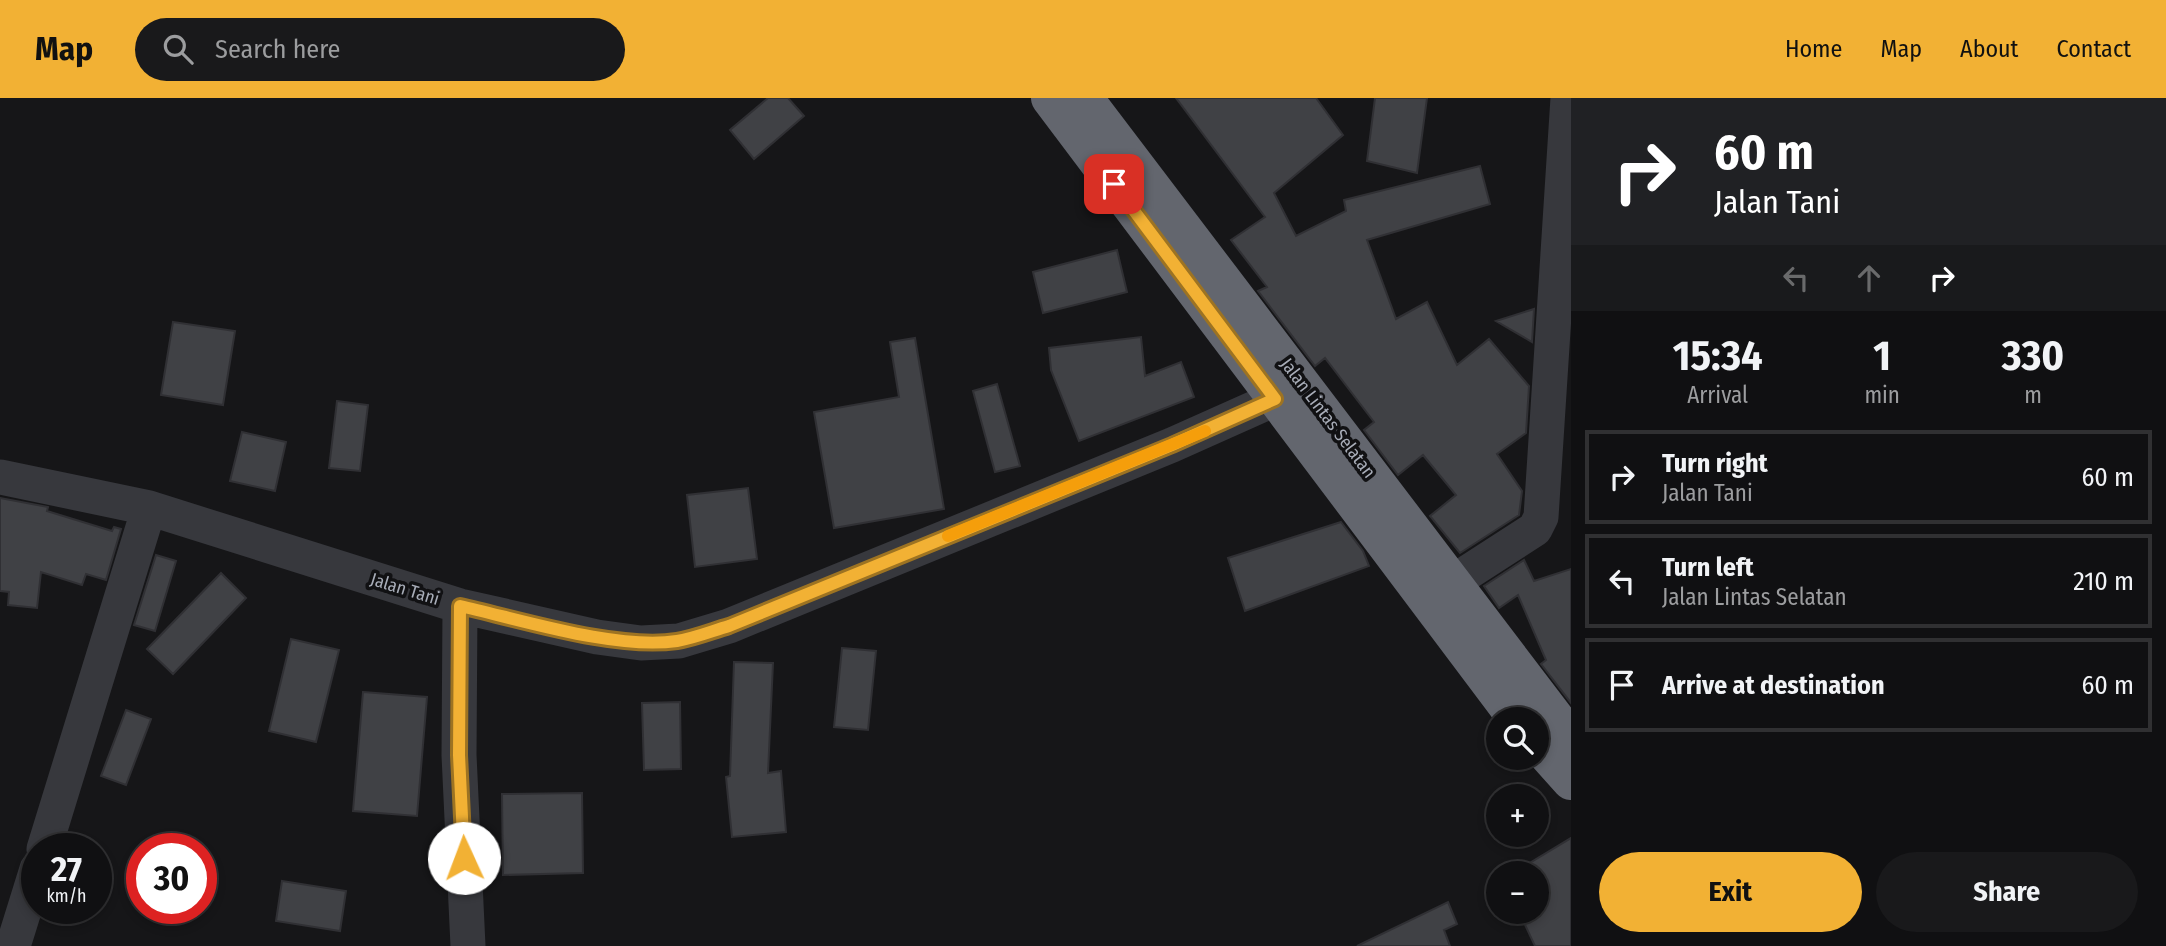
<!DOCTYPE html>
<meta charset="utf-8">
<style>
body{margin:0;font-family:"Fira Sans Condensed",sans-serif;background:#19191b;color:#f1f3f6;height:100vh;display:flex;flex-direction:column;font-size:26px;white-space:nowrap}
*{box-sizing:border-box;margin:0}
p{font-size:23px;color:#9c9d9f}
.icon{flex:none;width:38px;height:38px;fill:none;stroke:currentColor;stroke-width:2;stroke-linecap:round;stroke-linejoin:round}
.map{position:relative;flex:1;overflow:hidden}
.side{display:flex;flex-direction:column;background:#101012;width:595px}
.side>*{flex:none}
.top-card{background:#202124;color:#fff;overflow:hidden}
.tools{position:absolute;left:1486px;top:609px;display:grid;gap:14px}
.tools a{display:grid;place-items:center;width:63px;height:63px;border-radius:50%;background:#101012;box-shadow:0 4px 10px #0003,0 0 0 2px #303032;font-size:35px}
.speed{position:absolute;left:21px;top:735px;display:flex;gap:14px;font-size:35px;font-weight:700;text-align:center}
.speed>*{display:grid;place-content:center;width:91px;height:91px;border-radius:50%;background:#101012;box-shadow:0 4px 10px #0003,0 0 0 2px #303032;line-height:1}
.speed small{font-size:18px;font-weight:400}
.speed .limit{border:10px solid #d22;background:#fff;color:#111}
.pin{position:absolute;display:grid;place-items:center;width:60px;height:60px;color:#fff;margin:-30px;border-radius:14px;box-shadow:0 4px 10px #0006}
.me{position:absolute;width:77px;margin:-38px;rotate:358deg;stroke-linejoin:round;filter:drop-shadow(0 0 5px #0008)}
.turn{display:flex;align-items:center;gap:24px;height:147px;padding:0 28px;font-size:32px}
.turn .icon{width:91px;height:91px;stroke-width:2.5}
.turn b{display:block;font-size:49px;line-height:60px}
.lanes{display:flex;align-items:center;height:66px;padding:0 28px;background:#0003;justify-content:center;gap:35px;direction:ltr}
.lanes .off{opacity:.35}
.eta{display:flex;justify-content:space-evenly;align-items:center;height:119px;text-align:center}
.eta b{font-size:42px;font-weight:700;line-height:49px}
.action{display:flex;gap:14px;margin-top:auto;padding:14px 28px}
.action a{flex:1;height:80px;border-radius:42px;background:#f2b134;color:#111;font-size:28px;font-weight:700;line-height:80px;text-align:center}
.action a+a{background:#19191b;color:#f1f3f6}
ul{padding:0;list-style:none}
li{display:flex;align-items:center;gap:21px;height:94px;margin:0 14px 10px;padding:0 14px;border:4px solid #303032;border-radius:0px}
li div{flex:1}
li b{display:block;font-size:26px}
li em{font-style:normal}
header{display:flex;align-items:center;gap:42px;box-sizing:border-box;height:98px;padding:0 35px;background:#f2b134;color:#111}
header strong{font-size:33px}
nav{display:flex;gap:38px;margin-inline-start:auto;font-size:24px}
.search{width:490px;height:63px;background:#19191b;display:flex;align-items:center;gap:18px;box-sizing:border-box;padding:0 24px;border-radius:38px;color:#9c9d9f;font-size:26px}
main{display:flex;flex:1;min-height:0}
.map>svg:first-child{display:block}
.building{fill:#404145;stroke:#303034;stroke-width:2}
.lines{fill:none;stroke-linecap:round;stroke-linejoin:round}
.minor{stroke:#37383d;stroke-width:35}
.highway{stroke:#63666e;stroke-width:38}
.route-casing{stroke:#9d7322;stroke-width:18}
.route{stroke:#f2b134;stroke-width:12}
.slow{stroke:#f59e0b;stroke-width:12}
.labels{text-anchor:middle;stroke-width:7;stroke-linejoin:round;paint-order:stroke}
.street-label{font-size:18px;fill:#a8adb8;stroke:#111113}
</style>
<header>
<strong>Map</strong>
<div class="search"><svg class="icon" aria-label="search" viewBox="0 0 24 24"><circle cx="10" cy="10" r="6"/><path d="M15 15l6 6"/></svg>Search here</div>
<nav><a>Home</a><a>Map</a><a>About</a><a>Contact</a></nav>
</header>
<main>
<div class="map">
<svg width="1571" height="848" viewBox="0 0 1571 848">
<rect width="100%" height="100%" fill="#161618"/>
<path class="building" d="M768,0H788L804,18L754,61L730,32Z
M1176,0H1316L1343,37L1274,95L1296,138L1346,113L1344,102L1480,68L1490,106L1367,142L1396,221L1427,204L1457,267L1489,241L1529,288L1526,335L1497,356L1522,393L1519,417L1460,455L1430,418L1456,397L1423,357L1398,377L1364,332L1374,324L1325,260L1315,268L1258,193L1267,189L1231,142L1265,119Z
M1375,0H1427L1417,75L1367,63Z
M1117,152L1127,194L1043,215L1033,174Z
M1534,211L1532,244L1496,223Z
M173,224L235,233L223,307L161,297Z
M1141,239L1145,278L1181,264L1194,299L1079,343L1051,272L1049,250Z
M915,240L944,411L834,430L814,314L899,299L890,244Z
M997,286L1020,368L995,374L973,293Z
M337,303L368,307L360,373L329,370Z
M242,334L286,344L275,393L230,383Z
M748,390L757,461L695,469L687,397Z
M0,400L48,409L47,413L112,433L114,429L121,431L106,482L86,476L82,487L41,474L37,510L8,507L9,494L0,493Z
M1341,424L1363,453L1369,468L1245,513L1228,460Z
M156,457L176,463L155,533L134,527Z
M1524,462L1534,483L1571,471V605L1541,566L1546,562L1518,497L1499,510L1484,488Z
M221,475L246,500L173,576L147,551Z
M291,541L339,552L316,644L269,633Z
M842,550L876,553L868,632L834,629Z
M734,564L773,565L768,675L781,673L786,734L732,739L726,679L730,678Z
M363,594L427,599L417,718L353,713Z
M680,604L681,671L644,672L642,605Z
M126,612L151,621L126,687L101,678Z
M582,695L583,775L503,777L502,696Z
M1571,740V848H1535L1519,814H1536V775H1513Z
M282,783L346,793L340,833L276,823Z
M1448,804L1457,826L1444,832L1450,848H1357Z"/>
<g class="lines">
<path class="minor" d="M0,379L149,410L460,508L597,539L641,545L679,543L729,528L1172,347L1275,301
M1453,484L1535,431L1541,419L1568,0
M460,508L459,657L468,848
M44,751L149,410
M13,848L37,771"/>
<path class="highway" d="M1050,0L1517,621
M1084,0L1571,641
M1536,644L1571,683"/>
</g>
<g class="lines">
<defs>
<path id="route" d="M464,760L459,657L460,508C522,522 616,552 677,543C695,540 712,533 729,528L1172,347L1275,301L1114,86"/>
</defs>
<use href="#route" class="route-casing"/>
<use href="#route" class="route"/>
<path class="slow" d="M948,438L1205,333"/>
</g>
<g class="labels">
<g class="street-label">
<text transform="translate(1328 320) rotate(53)" y="6">Jalan Lintas Selatan</text>
<text transform="translate(405 491) rotate(17)" y="6">Jalan Tani</text>
</g>
</g>
</svg>
<div class="tools">
<a><svg class="icon" aria-label="search" viewBox="0 0 24 24"><circle cx="10" cy="10" r="6"/><path d="M15 15l6 6"/></svg></a>
<a>+</a>
<a>−</a>
</div>
<div class="speed"><div>27<small>km/h</small></div><div class="limit">30</div></div>
<div class="pin" style="left:1114px;top:86px;background:#d93025"><svg class="icon" aria-label="arrive" viewBox="0 0 24 24"><path d="M6 21V4h12l-3 4 3 4H6"/></svg></div>
<svg class="me" style="left:464px;top:760px" viewBox="-20 -20 40 40"><circle r="19" fill="#fff"/><path d="M0-13L10 11 0 6-10 11z" fill="#f2b134"/></svg>
</div>
<section class="side">
<div class="top-card">
<div class="turn"><svg class="icon" aria-label="right" viewBox="0 0 24 24"><path d="M7 20v-9h11M14 6l5 5-5 5"/></svg><div><b>60 m</b>Jalan Tani</div></div>
<div class="lanes"><svg class="icon off" aria-label="left" viewBox="0 0 24 24"><path d="M17 20v-9H6M10 6l-5 5 5 5"/></svg><svg class="icon off" aria-label="ahead" viewBox="0 0 24 24"><path d="M12 20V5M6 11l6-6 6 6"/></svg><svg class="icon" aria-label="right" viewBox="0 0 24 24"><path d="M7 20v-9h11M14 6l5 5-5 5"/></svg></div>
</div>
<div class="eta">
<div><b>15:34</b><p>Arrival</p></div>
<div><b>1</b><p>min</p></div>
<div><b>330</b><p>m</p></div>
</div>
<ul>
<li><svg class="icon" aria-label="right" viewBox="0 0 24 24"><path d="M7 20v-9h11M14 6l5 5-5 5"/></svg><div><b>Turn right</b><p>Jalan Tani</p></div><em>60 m</em></li>
<li><svg class="icon" aria-label="left" viewBox="0 0 24 24"><path d="M17 20v-9H6M10 6l-5 5 5 5"/></svg><div><b>Turn left</b><p>Jalan Lintas Selatan</p></div><em>210 m</em></li>
<li><svg class="icon" aria-label="arrive" viewBox="0 0 24 24"><path d="M6 21V4h12l-3 4 3 4H6"/></svg><div><b>Arrive at destination</b></div><em>60 m</em></li>
</ul>
<div class="action"><a>Exit</a><a>Share</a></div>
</section>
</main>
